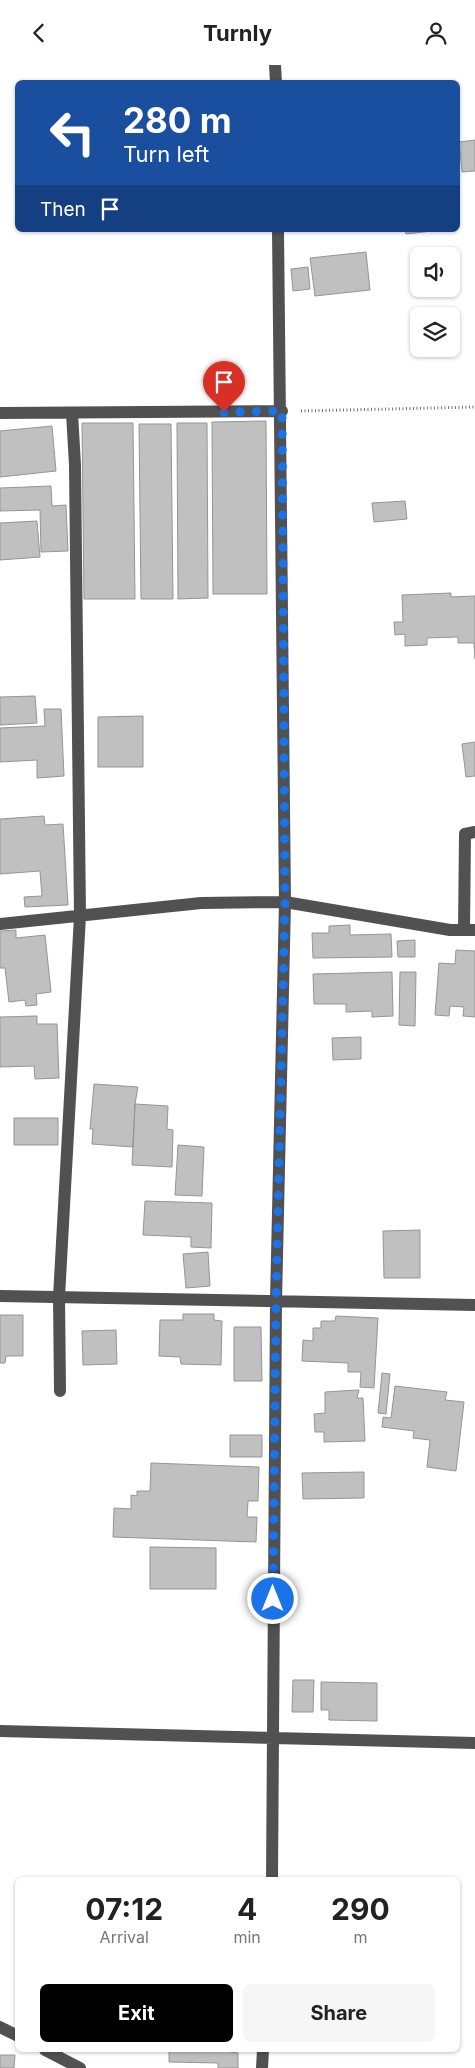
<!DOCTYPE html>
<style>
body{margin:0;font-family:Inter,sans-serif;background:#f6f6f6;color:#222;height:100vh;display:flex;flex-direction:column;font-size:19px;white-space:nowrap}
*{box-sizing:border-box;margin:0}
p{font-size:16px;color:#767676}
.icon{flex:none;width:28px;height:28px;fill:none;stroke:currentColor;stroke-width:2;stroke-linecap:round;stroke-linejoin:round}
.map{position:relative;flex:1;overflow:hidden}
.details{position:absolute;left:15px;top:1812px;width:445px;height:175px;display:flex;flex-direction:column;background:#fff;border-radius:8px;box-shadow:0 1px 4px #0004}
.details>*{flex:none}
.hud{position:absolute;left:15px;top:15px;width:445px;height:152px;border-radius:8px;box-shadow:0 1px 4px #0004;background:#1a4fa0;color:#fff;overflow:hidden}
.fabs{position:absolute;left:410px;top:182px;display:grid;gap:10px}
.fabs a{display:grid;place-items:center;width:50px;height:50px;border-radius:8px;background:#fff;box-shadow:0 1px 4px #0004;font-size:25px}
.pin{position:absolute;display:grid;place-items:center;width:42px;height:42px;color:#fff;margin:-51px -21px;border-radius:50% 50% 50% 0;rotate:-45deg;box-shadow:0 0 5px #0007}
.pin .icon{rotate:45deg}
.me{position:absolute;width:55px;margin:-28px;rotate:0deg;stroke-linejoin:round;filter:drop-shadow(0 0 4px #0008)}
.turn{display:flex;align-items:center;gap:18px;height:105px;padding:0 25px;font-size:22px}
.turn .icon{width:65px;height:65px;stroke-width:2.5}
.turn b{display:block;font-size:35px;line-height:42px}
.then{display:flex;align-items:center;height:48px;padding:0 25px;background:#0003;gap:10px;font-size:19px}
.eta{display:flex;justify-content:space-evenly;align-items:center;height:85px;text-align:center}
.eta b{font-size:30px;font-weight:700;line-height:35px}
.button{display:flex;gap:10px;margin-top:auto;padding:10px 25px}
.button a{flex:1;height:58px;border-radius:8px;background:#000;color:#fff;font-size:20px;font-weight:700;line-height:58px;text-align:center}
.button a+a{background:#f6f6f6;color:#222}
header{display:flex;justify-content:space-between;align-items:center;height:65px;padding:0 25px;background:#fff;font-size:22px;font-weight:700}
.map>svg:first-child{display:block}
.building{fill:#c0c0c0;stroke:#959595}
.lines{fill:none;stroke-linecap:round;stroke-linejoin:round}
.path{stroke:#737373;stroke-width:3;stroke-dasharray:1 2.5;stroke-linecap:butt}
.minor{stroke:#515151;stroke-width:12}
.route{stroke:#1a73e8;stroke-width:9;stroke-dasharray:0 16.2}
</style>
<header><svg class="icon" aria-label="back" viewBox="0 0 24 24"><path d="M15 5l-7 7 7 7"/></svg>Turnly<svg class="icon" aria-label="person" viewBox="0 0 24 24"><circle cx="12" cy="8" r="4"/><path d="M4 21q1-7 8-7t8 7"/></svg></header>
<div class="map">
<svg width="475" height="2003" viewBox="0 0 475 2003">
<rect width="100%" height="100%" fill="#fff"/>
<path class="building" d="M475,75V106L462,107L459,77Z
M405,165H432V166L406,169Z
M366,187L370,225L315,231L310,193Z
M308,202L310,224L293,226L291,204Z
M266,356L267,529H213L212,357Z
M82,358H133L135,534H84Z
M177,358H207L208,533L178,534Z
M139,359H171L173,534H141Z
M52,361L56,406L0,412V366Z
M51,421L52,441L66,440L68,486L41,487L40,445L0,446V423Z
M405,436L407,454L374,457L372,438Z
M37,456L40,492L0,495V458Z
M451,528V532L475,531V594L474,578H458V572L427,573V580L405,581V569L395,570L394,557H403L402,530Z
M35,631L37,658L0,660V632Z
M44,644H61L64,711L37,713V695L0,697V663L45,661Z
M143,651V702H98V652Z
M475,677V711L466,712L462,679Z
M44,751L45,760L63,759L68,840L25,842L24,832L42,831L40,806L0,809V754Z
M350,860V870L391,869L392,892L313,893L312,868H329V861Z
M16,865V873L45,870L51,927L36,929L37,940L26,941L25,935L9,937L5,903H0V866Z
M415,875V892H398L397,876Z
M456,885L475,886V952L463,951L464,942L450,941L449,951L435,950L439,898L455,899Z
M392,907L393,951L372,952V946L346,947V939H314L313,909Z
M400,907H416L415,961L399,960Z
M37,951V959H57L59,1013L35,1014L34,1001L0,1002V952Z
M361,972V994L333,995L332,973Z
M94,1019L138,1022L135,1039L133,1082L92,1079L93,1064H90Z
M135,1039L168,1041L167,1064L173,1065L172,1102L132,1100Z
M14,1053H58V1080H14Z
M178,1080L204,1082L202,1131L175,1130Z
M145,1136L212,1138L211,1183L191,1182V1172L143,1170Z
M420,1165V1213H384L383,1166Z
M208,1187L210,1221L186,1223L183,1189Z
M183,1249H214V1255L222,1256L221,1300L181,1299L180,1292L159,1291L160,1255H183Z
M0,1250H23V1291H6L5,1298H0Z
M336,1251L378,1253L374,1323L360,1322L361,1307H348V1298L302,1296L303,1275L313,1276V1263H321V1256H335Z
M234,1262H261L262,1316H234Z
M116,1265L117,1299L83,1300L82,1266Z
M382,1308L390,1309L386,1349L378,1348Z
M395,1321L447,1327L445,1335L464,1337L456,1406L427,1402L430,1375L413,1373L414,1366L382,1362L383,1352L391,1353Z
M357,1325H359L357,1333H363L365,1376L324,1377V1367H315L314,1349L325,1348V1327Z
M230,1370H262V1392H230Z
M151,1398L259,1402L258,1436H248L247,1452H257L256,1477L113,1472L114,1443L131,1444V1430L137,1431V1426H150Z
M364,1407V1433L303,1434L302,1408Z
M150,1482L216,1483V1524H150Z
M293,1615H314L313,1647H292Z
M321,1617L377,1618V1656L329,1655V1645H321Z
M169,1985H231V1987L238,1988V2003H218V1998L169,1997Z
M0,1990H15L14,2003H0Z"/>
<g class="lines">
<path class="path" d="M301,346L475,342"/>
<path class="minor" d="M275,0L276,18
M0,348L282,346
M0,859L201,838L285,837L450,865H475
M464,865L465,769L475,767
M0,1231L475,1240
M60,1326L59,1232L80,851L75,400L72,348
M0,1666L475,1678
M272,1815L276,1236L285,837L278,165
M0,1962L18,1971
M45,1985L80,2003
M262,2003L263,1985"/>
</g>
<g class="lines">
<path class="route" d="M224,347L282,346L285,838L276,1236L273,1534"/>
</g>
</svg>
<div class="fabs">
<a><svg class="icon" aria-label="sound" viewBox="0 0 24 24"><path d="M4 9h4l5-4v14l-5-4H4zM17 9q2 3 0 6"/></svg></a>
<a><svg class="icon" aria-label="layers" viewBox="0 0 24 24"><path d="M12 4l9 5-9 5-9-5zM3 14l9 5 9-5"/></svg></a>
</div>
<div class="pin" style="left:224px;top:347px;background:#d93025"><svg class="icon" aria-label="arrive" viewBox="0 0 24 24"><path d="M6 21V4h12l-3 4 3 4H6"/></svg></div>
<svg class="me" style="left:273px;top:1534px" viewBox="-20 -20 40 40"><circle r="17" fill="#1a73e8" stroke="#fff" stroke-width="3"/><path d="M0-11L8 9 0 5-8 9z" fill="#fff"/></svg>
<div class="hud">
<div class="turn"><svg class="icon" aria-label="left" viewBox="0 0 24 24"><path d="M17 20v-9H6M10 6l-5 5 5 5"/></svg><div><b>280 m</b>Turn left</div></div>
<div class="then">Then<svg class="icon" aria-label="arrive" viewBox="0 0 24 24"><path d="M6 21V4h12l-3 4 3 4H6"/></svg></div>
</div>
<section class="details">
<div class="eta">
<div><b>07:12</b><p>Arrival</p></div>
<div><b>4</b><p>min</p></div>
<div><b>290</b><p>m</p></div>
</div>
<div class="button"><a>Exit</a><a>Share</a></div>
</section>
</div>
